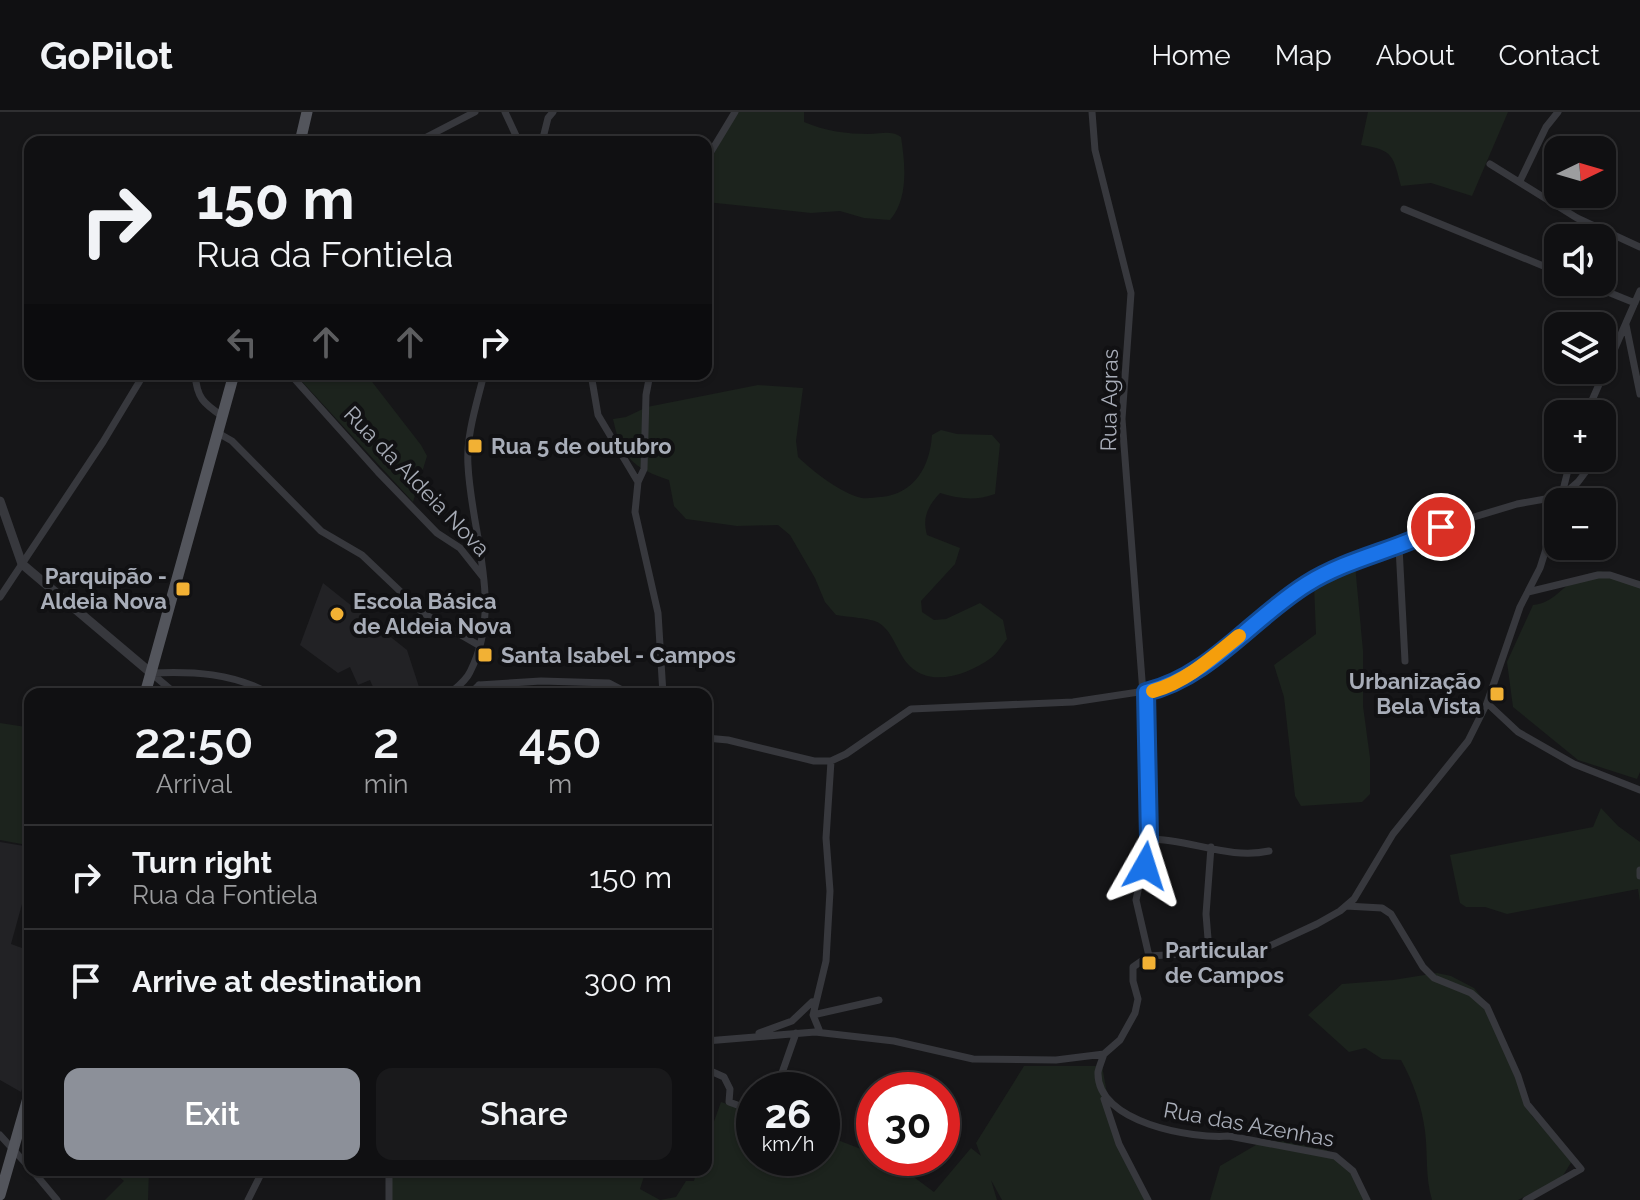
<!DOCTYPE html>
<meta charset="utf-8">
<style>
body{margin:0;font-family:Raleway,sans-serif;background:#19191b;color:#f1f3f6;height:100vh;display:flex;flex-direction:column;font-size:30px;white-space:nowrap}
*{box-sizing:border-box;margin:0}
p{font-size:26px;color:#9c9d9f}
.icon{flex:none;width:44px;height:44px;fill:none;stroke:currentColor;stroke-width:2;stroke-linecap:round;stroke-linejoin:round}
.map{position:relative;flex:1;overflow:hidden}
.panel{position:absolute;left:24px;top:576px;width:688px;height:488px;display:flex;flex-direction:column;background:#101012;border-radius:16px;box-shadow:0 2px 6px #0004,0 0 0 2px #303032}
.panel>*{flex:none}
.top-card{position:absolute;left:24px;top:24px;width:688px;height:244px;border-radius:16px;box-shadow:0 2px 6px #0004,0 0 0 2px #303032;background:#101012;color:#f1f3f6;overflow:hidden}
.needle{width:52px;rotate:85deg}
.buttons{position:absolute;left:1544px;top:24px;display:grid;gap:16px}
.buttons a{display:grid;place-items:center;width:72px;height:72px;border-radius:16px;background:#101012;box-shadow:0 2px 6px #0004,0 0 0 2px #303032;font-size:40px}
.speed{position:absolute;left:736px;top:960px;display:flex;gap:16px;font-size:40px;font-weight:700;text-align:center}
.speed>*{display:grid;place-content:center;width:104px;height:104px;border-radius:50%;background:#101012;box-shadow:0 2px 6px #0004,0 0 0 2px #303032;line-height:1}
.speed small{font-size:20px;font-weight:400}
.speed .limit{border:12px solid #d22;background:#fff;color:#111}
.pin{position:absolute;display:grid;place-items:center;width:68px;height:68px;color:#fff;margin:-34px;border:4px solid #fff;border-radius:50%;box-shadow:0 2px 8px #0007}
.me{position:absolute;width:88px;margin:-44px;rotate:6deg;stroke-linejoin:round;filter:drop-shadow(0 0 6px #0008)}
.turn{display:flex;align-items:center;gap:28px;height:168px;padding:0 40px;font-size:36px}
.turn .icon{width:104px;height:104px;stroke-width:2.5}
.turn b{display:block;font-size:56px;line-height:68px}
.lanes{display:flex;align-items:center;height:76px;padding:0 40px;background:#0003;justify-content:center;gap:40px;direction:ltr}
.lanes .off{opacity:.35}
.eta{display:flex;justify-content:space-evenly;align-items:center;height:136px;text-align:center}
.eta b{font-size:48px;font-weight:600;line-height:56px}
.action{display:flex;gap:16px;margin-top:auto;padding:16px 40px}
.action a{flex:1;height:92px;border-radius:16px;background:#8c9099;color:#fff;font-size:32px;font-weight:600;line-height:92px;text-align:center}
.action a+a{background:#19191b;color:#f1f3f6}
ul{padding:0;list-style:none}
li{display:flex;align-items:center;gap:24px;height:104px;padding:0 40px;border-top:2px solid #303032}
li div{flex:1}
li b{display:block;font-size:30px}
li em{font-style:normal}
header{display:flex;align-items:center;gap:48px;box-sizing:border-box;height:112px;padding:0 40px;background:#101012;border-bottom:2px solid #303032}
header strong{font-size:38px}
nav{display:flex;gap:44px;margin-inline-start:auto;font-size:28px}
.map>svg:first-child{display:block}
.built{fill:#222225}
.green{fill:#1c231d}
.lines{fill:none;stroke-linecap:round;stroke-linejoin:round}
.minor{stroke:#37383d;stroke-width:7}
.tertiary{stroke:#37383d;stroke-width:9}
.primary{stroke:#53555c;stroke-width:11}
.route-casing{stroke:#114b97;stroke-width:20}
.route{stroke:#1a73e8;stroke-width:14}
.slow{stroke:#f59e0b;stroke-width:14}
.poi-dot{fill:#f2b134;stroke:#111113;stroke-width:3}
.labels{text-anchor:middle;stroke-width:8;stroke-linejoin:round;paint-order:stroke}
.street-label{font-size:22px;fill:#a8adb8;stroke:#111113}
.poi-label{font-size:22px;font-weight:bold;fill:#a8adb8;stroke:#111113;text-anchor:start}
</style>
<header>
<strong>GoPilot</strong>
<nav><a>Home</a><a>Map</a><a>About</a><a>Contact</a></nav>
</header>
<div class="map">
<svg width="1640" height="1088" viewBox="0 0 1640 1088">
<rect width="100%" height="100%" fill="#161618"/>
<path class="built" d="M323,471L407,538L421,581L376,582L370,568L358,573L350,555L338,561L300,533Z
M0,730L30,735V763L11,832L30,839V951L21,980L0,968Z"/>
<path class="green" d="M737,0H804V10C825,19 847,22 869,22C882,22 890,18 901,25C905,51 909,86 890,108L864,106L840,99L811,101L706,90V56Z
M1368,0H1508L1472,84L1431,71L1401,74C1393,44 1394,38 1361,33Z
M295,262H366L421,333L427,344L413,390Z
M758,273L803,276L796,329L798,345C814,360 840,381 862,386C868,387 875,385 881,385C914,382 930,355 932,323L941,318L957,322L992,323L1000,332L995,382C975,389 960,387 940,381C928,394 922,405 927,423L960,436L955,452L921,489L922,500L934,508L946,507L980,491L1003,508L1007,527C1002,533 997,542 991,546C968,563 928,577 907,551C897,539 893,520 879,511C871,506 847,505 836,503L825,490L815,466L790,423L778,413L737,414L686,407L674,394L669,368C633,356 621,345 613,307L626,305L647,295Z
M1354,442L1363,539V594L1370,646V682L1362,690L1301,694L1295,684L1284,585L1274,553L1316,522L1314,473L1320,466Z
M1600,459L1640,469V660L1637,667L1578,648L1513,595L1507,550L1533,493C1553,491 1560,477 1576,467C1583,462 1592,461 1600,459Z
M580,574L659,580L487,582L486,575Z
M30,598V722L27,733L0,728V611L26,615Z
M1601,696L1618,714L1640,730V790L1638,777L1507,802L1485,795H1466L1460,791L1450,743L1593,715Z
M1437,861L1451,864L1474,876L1482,886L1521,967L1532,1004L1572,1049L1557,1073L1544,1075L1518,1088H1432C1425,1065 1428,1042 1425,1019C1422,994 1413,970 1401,948L1382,947L1365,936L1349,940L1308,903L1342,872L1393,868Z
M1024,954H1102L1116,1031L1146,1088H1002L991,1068L997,1088H389L391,1058H646L640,1077L660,1088L676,1085L686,1069H694L697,1058H706V1032L721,990L754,1001V1046H822V1022L874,1042V1046L892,1049L934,1080L971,1036L981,1044L976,1031Z
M1296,1028C1331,1035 1358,1052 1368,1088H1210L1220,1054L1261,1030Z
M111,1058H149L148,1088H105L124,1069Z"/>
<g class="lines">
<path class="minor" d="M505,0L519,30
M1092,0L1095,38L1131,181L1122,307L1143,581
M417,30L475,0
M542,30L548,6L553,0
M706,48L735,0
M1490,52L1577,106L1640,135
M1520,69L1546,15L1558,0
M1404,97L1558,160
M1583,170L1635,191
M1626,213L1640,282
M195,262C197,286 203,291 222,304
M290,262L378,360L437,421L460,436L483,465
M591,262L598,303L638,370
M650,262L646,283L644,357L638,370L635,400L658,501L663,582
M1586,302L1640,179
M218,321L232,329L321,419L362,443L423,501L480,534
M1602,338V337
M1560,390L1571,346
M1399,435L1405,549
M1528,480L1598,463H1610L1640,473
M0,485L103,330L144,262
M151,561C192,559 234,561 270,582
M151,561L176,582
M479,573L541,569L609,571L630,582
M1146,580L1149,727L1136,788L1149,844
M449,582C456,576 466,569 470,560C504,494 471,421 468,353C466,323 477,291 484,262
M470,582L479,573
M646,582L663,581
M1487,591L1518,620L1574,652L1640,678
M706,626L728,628L814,649H831L846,642L911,597L1073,590L1165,576L1199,556L1305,474L1329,460L1399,435L1441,415L1517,392L1562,384L1578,370L1596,346
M1149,727C1190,727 1229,748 1269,739
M1640,758V764
M1346,794L1382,796L1391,802L1423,855L1434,866L1471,881L1487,895L1518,964L1527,992L1581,1057L1526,1088
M1209,839L1206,802L1211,735
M813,903L879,888
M820,920L813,903L826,849L830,779L826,726L831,649
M759,921L792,909L812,890
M706,929L815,920L894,929L973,947L1056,948L1104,942L1120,928L1135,901L1138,887L1133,869V855L1149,844L1263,837L1317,812L1340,799L1354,787L1393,722L1468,629L1487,591L1520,495L1540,456L1558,399
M1104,942C1102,948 1099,955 1098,960C1096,1011 1193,1027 1229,1024L1335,1044L1353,1059L1367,1088
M706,957L724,965L730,977L729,990L754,999
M776,978L796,921
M1104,987L1119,1032L1148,1088
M0,1023L30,1056
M32,1058L57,1088
M248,1088L263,1058
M389,1088V1058"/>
<path class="tertiary" d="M0,389L22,452L151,561"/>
<path class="primary" d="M300,30L307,0
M145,582L234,262
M0,1083L30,979"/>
</g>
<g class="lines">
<defs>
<path id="route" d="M1145,754L1149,727L1146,580C1210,565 1252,506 1307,472C1348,446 1398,438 1441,415"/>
</defs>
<use href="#route" class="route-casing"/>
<use href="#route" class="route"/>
<path class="slow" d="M1153,579C1186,570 1213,545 1239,524"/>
</g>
<g class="poi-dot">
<rect x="467" y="326" width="16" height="16" rx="4"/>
<rect x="175" y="469" width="16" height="16" rx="4"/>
<circle cx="337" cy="502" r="8"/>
<rect x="477" y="535" width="16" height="16" rx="4"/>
<rect x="1489" y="574" width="16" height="16" rx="4"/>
<rect x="1141" y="843" width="16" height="16" rx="4"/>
</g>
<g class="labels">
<g class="street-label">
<text transform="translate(1109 288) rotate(-89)" y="8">Rua Agras</text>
<text transform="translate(417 369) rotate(46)" y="8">Rua da Aldeia Nova</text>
<text transform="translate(1249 1012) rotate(10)" y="8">Rua das Azenhas</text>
</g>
<g class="poi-label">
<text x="491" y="342">Rua 5 de outubro</text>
<text x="167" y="472" text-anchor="end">Parquipão -<tspan x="167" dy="25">Aldeia Nova</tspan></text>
<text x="353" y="497">Escola Básica<tspan x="353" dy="25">de Aldeia Nova</tspan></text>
<text x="501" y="551">Santa Isabel - Campos</text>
<text x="1481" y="577" text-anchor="end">Urbanização<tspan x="1481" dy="25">Bela Vista</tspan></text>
<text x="1165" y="846">Particular<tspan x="1165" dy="25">de Campos</tspan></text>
</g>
</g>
</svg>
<div class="buttons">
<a><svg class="needle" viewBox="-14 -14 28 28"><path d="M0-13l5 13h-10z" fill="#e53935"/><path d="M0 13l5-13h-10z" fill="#9c9d9f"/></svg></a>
<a><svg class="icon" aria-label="sound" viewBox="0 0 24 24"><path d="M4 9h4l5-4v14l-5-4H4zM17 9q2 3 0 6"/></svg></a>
<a><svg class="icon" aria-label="layers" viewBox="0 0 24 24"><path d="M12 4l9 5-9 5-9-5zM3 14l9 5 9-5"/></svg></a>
<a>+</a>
<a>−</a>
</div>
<div class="speed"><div>26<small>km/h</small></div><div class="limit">30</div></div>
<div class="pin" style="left:1441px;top:415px;background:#d93025"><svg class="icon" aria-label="arrive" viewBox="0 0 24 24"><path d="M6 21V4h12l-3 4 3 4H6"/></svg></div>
<svg class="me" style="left:1145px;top:754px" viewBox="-20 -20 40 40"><path d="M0-17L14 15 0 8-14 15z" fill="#1a73e8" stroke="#fff" stroke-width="4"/></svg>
<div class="top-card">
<div class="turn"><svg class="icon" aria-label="right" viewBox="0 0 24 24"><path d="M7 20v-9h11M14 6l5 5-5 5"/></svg><div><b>150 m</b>Rua da Fontiela</div></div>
<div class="lanes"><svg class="icon off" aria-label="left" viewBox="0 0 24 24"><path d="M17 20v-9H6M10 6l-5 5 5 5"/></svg><svg class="icon off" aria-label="ahead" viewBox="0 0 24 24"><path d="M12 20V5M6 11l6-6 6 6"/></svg><svg class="icon off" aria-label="ahead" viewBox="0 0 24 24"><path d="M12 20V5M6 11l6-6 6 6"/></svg><svg class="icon" aria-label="right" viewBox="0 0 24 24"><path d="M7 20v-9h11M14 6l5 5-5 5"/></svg></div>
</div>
<section class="panel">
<div class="eta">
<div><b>22:50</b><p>Arrival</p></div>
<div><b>2</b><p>min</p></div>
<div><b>450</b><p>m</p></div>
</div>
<ul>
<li><svg class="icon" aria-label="right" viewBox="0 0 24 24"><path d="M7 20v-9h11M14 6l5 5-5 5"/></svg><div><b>Turn right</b><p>Rua da Fontiela</p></div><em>150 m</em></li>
<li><svg class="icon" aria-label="arrive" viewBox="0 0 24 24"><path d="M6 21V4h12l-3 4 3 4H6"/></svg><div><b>Arrive at destination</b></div><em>300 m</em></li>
</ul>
<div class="action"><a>Exit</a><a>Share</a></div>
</section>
</div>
